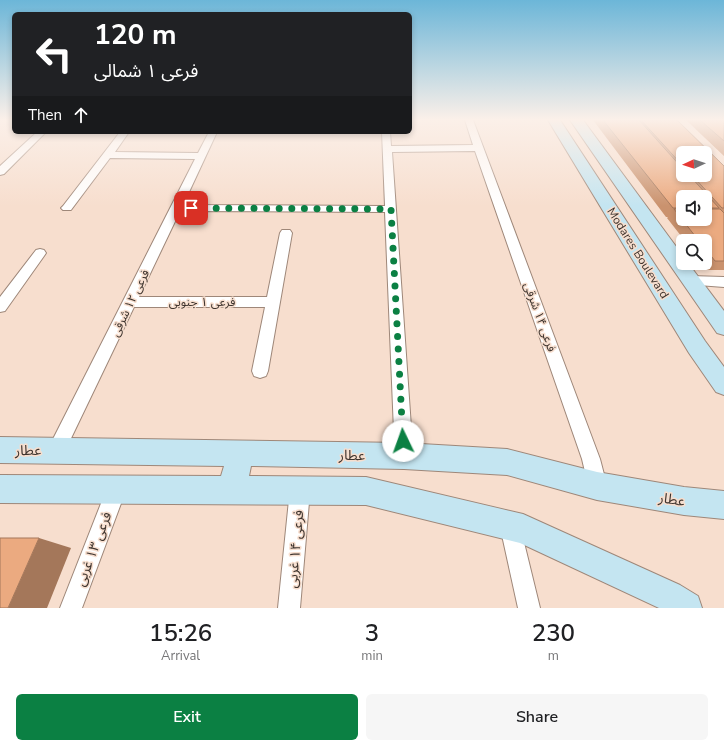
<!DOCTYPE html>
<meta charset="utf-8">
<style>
body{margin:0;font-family:"Nunito Sans","Noto Sans Arabic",sans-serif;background:#f6f6f6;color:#202124;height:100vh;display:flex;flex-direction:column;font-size:15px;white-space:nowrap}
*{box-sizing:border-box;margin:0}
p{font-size:13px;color:#757577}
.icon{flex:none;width:22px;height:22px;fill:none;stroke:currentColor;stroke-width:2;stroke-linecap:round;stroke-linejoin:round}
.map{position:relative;height:608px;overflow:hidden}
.sheet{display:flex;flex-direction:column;background:#fff;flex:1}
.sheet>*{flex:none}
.guide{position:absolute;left:12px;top:12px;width:400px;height:122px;border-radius:6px;box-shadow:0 2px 6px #0003;background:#202124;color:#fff;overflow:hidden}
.needle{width:26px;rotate:267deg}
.buttons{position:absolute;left:676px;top:146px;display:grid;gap:8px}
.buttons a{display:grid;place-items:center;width:36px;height:36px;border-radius:6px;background:#fff;box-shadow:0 2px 6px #0003;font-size:20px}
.pin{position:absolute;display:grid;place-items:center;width:34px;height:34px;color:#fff;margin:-17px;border-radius:8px;box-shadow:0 2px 6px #0006}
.me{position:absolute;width:44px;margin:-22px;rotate:357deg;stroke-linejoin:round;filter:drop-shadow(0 0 3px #0008)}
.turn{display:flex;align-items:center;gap:14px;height:84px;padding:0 16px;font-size:18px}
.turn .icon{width:52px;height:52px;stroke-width:2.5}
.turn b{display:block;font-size:28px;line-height:34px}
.then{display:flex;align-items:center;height:38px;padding:0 16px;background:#0003;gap:8px;font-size:15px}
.eta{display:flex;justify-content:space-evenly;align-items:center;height:68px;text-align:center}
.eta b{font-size:24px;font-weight:600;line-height:28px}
.button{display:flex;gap:8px;margin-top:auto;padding:8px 16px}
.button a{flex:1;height:46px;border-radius:6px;background:#0b8043;color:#fff;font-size:16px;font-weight:600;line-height:46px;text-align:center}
.button a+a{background:#f6f6f6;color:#202124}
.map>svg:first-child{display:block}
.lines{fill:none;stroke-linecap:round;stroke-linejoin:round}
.street-casing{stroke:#9e8779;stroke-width:2}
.secondary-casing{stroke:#9e8779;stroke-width:2}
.street{fill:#fff;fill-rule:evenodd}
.secondary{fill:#c4e5f1;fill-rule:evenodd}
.wall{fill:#ca926e;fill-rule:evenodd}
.shaded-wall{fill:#a4775a}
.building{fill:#ebaa80;stroke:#a4775a}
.route{stroke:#0b8043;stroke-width:7;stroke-dasharray:0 12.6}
.labels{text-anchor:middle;stroke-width:3;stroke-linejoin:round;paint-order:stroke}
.street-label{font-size:12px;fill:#3e342e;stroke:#f7dece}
.near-street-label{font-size:14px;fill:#3e342e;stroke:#f7dece}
</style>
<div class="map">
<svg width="724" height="608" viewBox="0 0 724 608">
<rect width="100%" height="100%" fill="#f7dece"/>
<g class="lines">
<defs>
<path id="street" d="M465,120H473L600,459L607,486L604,493L597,496L590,493L582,459L475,151L392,152L413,456L411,463L404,465L397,463L395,456L385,212L180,211L139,297H267L280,233L282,230H290L292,233L268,371L266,376L260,378L254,376L252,371L265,307H134L63,455L57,458L51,455L48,449L51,443L195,159L110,158L71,210H63L61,208L63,206L120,132H129L115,152L198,153L209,132H217L183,205L385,206L382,132H390L391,146L473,145Z
M37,132H46L4,174L0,175V166Z
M40,249L44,250L46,253L44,256L5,311L0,312V297L36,250Z
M690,276L724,277V287L685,284L683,281L685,278Z
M116,480L123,483L126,490L82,608H60L109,483Z
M300,480L307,483L310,490L300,608H278L290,490L293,483Z
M510,516L517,519L520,526L540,608H518L500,526L503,519Z"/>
<path id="secondary" d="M548,120H560L705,341L724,367V395L716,392L689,353Z
M570,120H583L683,256V263H688L724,311V335L717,333Z
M0,437L404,443L507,449L597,472L684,487L724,491V519L684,515L597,500L507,475L404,469L251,466L249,476L366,477L523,514L680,585L698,596L702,608H659L520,543L366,505L0,503V475L221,476L224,466L0,463Z"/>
</defs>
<use href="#street" class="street-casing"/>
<use href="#secondary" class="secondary-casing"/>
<use href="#street" class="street"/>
<use href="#secondary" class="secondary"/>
</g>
<path class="wall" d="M593,120H677L724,166V270H707L702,263H705V241H685L667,218L668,217H666ZM683,153L705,175H683ZM683,197H705V219H683Z
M686,120H724V156Z"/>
<path class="shaded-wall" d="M39,538L71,548L47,608H8Z"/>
<path class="building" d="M603,120H639L683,169V175H689L719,208H705V197H683V208H673Z
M641,120H677L724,166V208H722L692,175H705V153H683V166Z
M700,120H724V141Z
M674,209H683V219H705V209H720L724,213V261H715L705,248V241H699Z
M0,538H39L8,608H0Z"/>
<linearGradient id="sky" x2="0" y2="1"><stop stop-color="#6cb6d8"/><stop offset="0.58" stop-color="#fbf0e9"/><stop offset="1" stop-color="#fbf0e9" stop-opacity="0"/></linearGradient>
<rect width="724" height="206" fill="url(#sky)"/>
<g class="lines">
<path class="route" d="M191,208L391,209L403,441"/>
</g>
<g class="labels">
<g class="street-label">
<text transform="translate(638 253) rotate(58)" y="4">Modares Boulevard</text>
<text x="202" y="306">فرعی ۱ جنوبی</text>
<text transform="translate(130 303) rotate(-64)" y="4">فرعی ۱۲ شرقی</text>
<text transform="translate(540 317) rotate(70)" y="4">فرعی ۱۴ شرقی</text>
</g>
<g class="near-street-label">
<text transform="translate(28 450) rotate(-1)" y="5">عطار</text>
<text transform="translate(352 455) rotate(1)" y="5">عطار</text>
<text transform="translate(672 499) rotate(9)" y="5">عطار</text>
<text transform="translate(93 549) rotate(-69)" y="5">فرعی ۱۳ غربی</text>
<text transform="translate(295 549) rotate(-85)" y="5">فرعی ۱۴ غربی</text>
</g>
</g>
</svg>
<div class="buttons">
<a><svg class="needle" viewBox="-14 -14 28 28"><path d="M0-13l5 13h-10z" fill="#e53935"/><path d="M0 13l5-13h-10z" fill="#757577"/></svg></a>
<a><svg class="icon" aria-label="sound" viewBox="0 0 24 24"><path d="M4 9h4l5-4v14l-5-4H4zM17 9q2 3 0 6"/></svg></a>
<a><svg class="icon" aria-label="search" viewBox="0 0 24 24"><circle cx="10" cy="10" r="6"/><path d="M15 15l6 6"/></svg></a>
</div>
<div class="pin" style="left:191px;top:208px;background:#d93025"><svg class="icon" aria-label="arrive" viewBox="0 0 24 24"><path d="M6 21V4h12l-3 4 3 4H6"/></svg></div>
<svg class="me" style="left:403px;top:441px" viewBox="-20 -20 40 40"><circle r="19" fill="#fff"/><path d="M0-13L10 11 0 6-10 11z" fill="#0b8043"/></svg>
<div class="guide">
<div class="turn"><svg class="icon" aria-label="left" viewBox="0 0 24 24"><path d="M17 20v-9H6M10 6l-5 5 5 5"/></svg><div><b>120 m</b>فرعی ۱ شمالی</div></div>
<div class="then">Then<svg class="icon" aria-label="ahead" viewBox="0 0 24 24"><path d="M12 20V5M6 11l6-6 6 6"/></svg></div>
</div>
</div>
<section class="sheet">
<div class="eta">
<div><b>15:26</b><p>Arrival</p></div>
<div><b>3</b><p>min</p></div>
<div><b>230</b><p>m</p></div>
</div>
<div class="button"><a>Exit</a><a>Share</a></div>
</section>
